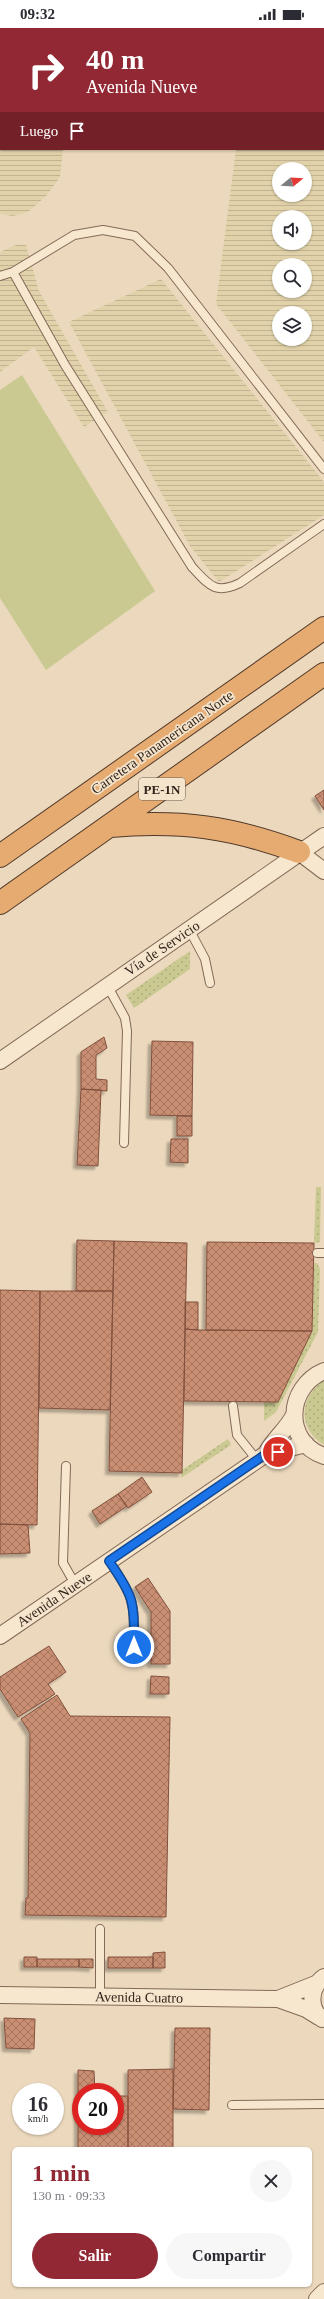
<!DOCTYPE html>
<html lang="es">
<meta charset="utf-8">
<style>
body{margin:0;font-family:Georgia,serif;background:#f7f7f7;color:#2b2b33;height:100vh;display:flex;flex-direction:column;font-size:15px;white-space:nowrap}
*{box-sizing:border-box;margin:0}
p{font-size:13px;color:#7c7c81}
.icon{flex:none;width:22px;height:22px;fill:none;stroke:currentColor;stroke-width:2;stroke-linecap:round;stroke-linejoin:round}
.map{position:relative;flex:1;overflow:hidden}
.side{position:absolute;left:12px;top:2119px;width:300px;height:140px;display:flex;flex-direction:column;background:#fff;border-radius:6px;box-shadow:0 1px 3px #0004}
.side>*{flex:none}
.guide{position:absolute;left:0px;top:0px;width:324px;height:122px;box-shadow:0 1px 3px #0004;background:#912834;color:#fff;overflow:hidden}
.needle{width:26px;rotate:72deg}
.fabs{position:absolute;left:272px;top:134px;display:grid;gap:8px}
.fabs a{display:grid;place-items:center;width:40px;height:40px;border-radius:50%;background:#fff;box-shadow:0 1px 3px #0004;font-size:20px}
.speed{position:absolute;left:12px;top:2055px;display:flex;gap:8px;font-size:20px;font-weight:700;text-align:center}
.speed>*{display:grid;place-content:center;width:52px;height:52px;border-radius:50%;background:#fff;box-shadow:0 1px 3px #0004;line-height:1}
.speed small{font-size:10px;font-weight:400}
.speed .limit{border:6px solid #d22;background:#fff;color:#111}
.pin{position:absolute;display:grid;place-items:center;width:34px;height:34px;color:#fff;margin:-17px;border:2px solid #fff;border-radius:50%;box-shadow:0 1px 4px #0007}
.me{position:absolute;width:44px;margin:-22px;rotate:0deg;stroke-linejoin:round;filter:drop-shadow(0 0 3px #0008)}
.turn{display:flex;align-items:center;gap:14px;height:84px;padding:0 20px;font-size:18px}
.turn .icon{width:52px;height:52px;stroke-width:2.5}
.turn b{display:block;font-size:28px;line-height:34px}
.then{display:flex;align-items:center;height:38px;padding:0 20px;background:#0003;gap:8px;font-size:15px}
.round{display:grid;place-items:center;flex:none;width:42px;height:42px;border-radius:21px;background:#f7f7f7}
.head{display:flex;align-items:center;justify-content:space-between;height:68px;padding:0 20px}
h1{font-size:24px;font-weight:600;line-height:30px;color:#912834}
.primary-button{display:flex;gap:8px;margin-top:auto;padding:8px 20px}
.primary-button a{flex:1;height:46px;border-radius:24px;background:#912834;color:#fff;font-size:16px;font-weight:600;line-height:46px;text-align:center}
.primary-button a+a{background:#f7f7f7;color:#2b2b33}
.status{display:flex;justify-content:space-between;align-items:center;height:28px;padding:0 20px;background:#fff;direction:ltr}
.status svg{height:11px;fill:currentColor}
.map>svg:first-child{display:block}
.farmland{fill:url(#farmland-rules);fill-rule:evenodd}
.grass{fill:url(#grass-dots)}
.garden{fill:#c9c991}
.building{fill:url(#building-cross-hatch);stroke:#82513d;filter:url(#shadow)}
.lines{fill:none;stroke-linecap:round;stroke-linejoin:round}
.service-casing{stroke:#836957;stroke-width:10}
.minor-casing{stroke:#836957;stroke-width:18}
.trunk-casing{stroke:#51392b;stroke-width:24}
.service{stroke:#f8e7cf;stroke-width:8}
.minor{stroke:#f8e7cf;stroke-width:16}
.trunk{stroke:#e6ab70;stroke-width:22}
.route-casing{stroke:#114b97;stroke-width:10}
.route{stroke:#1a73e8;stroke-width:7}
.labels{text-anchor:middle;stroke-width:3.5;stroke-linejoin:round;paint-order:stroke}
.shield{fill:#f4e4cc;stroke:#6d5e50;stroke-width:1}
.shield-label{font-size:13px;font-weight:bold;fill:#33241b}
.street-label{font-size:14px;fill:#33241b;stroke:#f4e4cc}
</style>
<div class="status"><b>09:32</b><svg viewBox="0 0 49 12"><path d="M0 12V9h3v3zM5 12V6h3v6zM10 12V3h3v9zM15 12V0h3v12zM26 1h20v11H26zM47 4h2v5h-2z"/></svg></div>
<div class="map">
<svg width="324" height="2271" viewBox="0 0 324 2271">
<defs>
<pattern id="farmland-rules" width="6" height="5" patternUnits="userSpaceOnUse"><rect width="6" height="5" fill="#e1d2aa"/><path d="M0 2.5h6" fill="none" stroke="#c2b492"/></pattern>
<pattern id="grass-dots" width="8" height="8" patternUnits="userSpaceOnUse"><rect width="8" height="8" fill="#c9c991"/><path d="M2 2h.1M6 6h.1" fill="none" stroke="#adac7c" stroke-width="1.8" stroke-linecap="round"/></pattern>
<pattern id="building-cross-hatch" width="8" height="8" patternUnits="userSpaceOnUse"><rect width="8" height="8" fill="#ca8e73"/><path d="M0 0l8 8M0 8l8-8" fill="none" stroke="#a5745e"/></pattern>
<filter id="shadow"><feDropShadow dx="-3.5" dy="3.5" stdDeviation="1" flood-color="#0004"/></filter>
</defs>
<rect width="100%" height="100%" fill="#ecd9bd"/>
<path class="farmland" d="M0,0L12,1H1V121H63L60,149L47,167L28,184L13,188L0,186Z
M323,61H324V414L216,276L236,121H323ZM279,141H305V167H279ZM279,189H305V215H279ZM279,237H305V263H279ZM279,285H305V311H279Z
M16,217H26L39,263L108,384L84,399L34,319L0,344V224Z
M161,251L324,454V487L219,554L190,518L69,294Z"/>
<path class="grass" d="M255,0H324V40L323,1Z
M190,923V941L134,980L126,967Z
M316,1159H321L320,1214L314,1215Z
M314,1235H317L320,1241L318,1304L276,1384L264,1393V1374H278L312,1303Z
M324,1352V1417C297,1400 299,1370 324,1352Z
M228,1411L231,1417L181,1450L182,1442Z"/>
<path class="garden" d="M22,347L155,563L46,642L0,570V362Z"/>
<path class="building" d="M324,762V782L315,768Z
M104,1009L107,1020L96,1027V1051L107,1052V1063L81,1061V1024Z
M152,1013L193,1014L192,1088L150,1087Z
M81,1061L101,1062L98,1138L77,1137Z
M177,1088H192V1108H177Z
M171,1111H188V1135L170,1134Z
M77,1212L114,1213L113,1263H76Z
M114,1213L187,1215L182,1445L109,1443Z
M207,1214L314,1215L312,1303L206,1302Z
M0,1262L40,1263L37,1497L0,1496Z
M40,1263H113L110,1382L39,1380Z
M185,1274H198V1302L185,1301Z
M185,1301L198,1302L312,1303L278,1374L184,1373Z
M142,1449L152,1464L128,1480L118,1466Z
M118,1466L127,1478L100,1496L92,1483Z
M0,1496L28,1497L30,1525L0,1526Z
M148,1550L170,1583V1636H151V1584L135,1559Z
M49,1618L66,1644L48,1656L55,1666L18,1689L0,1661V1649Z
M151,1648L169,1649V1666H150Z
M57,1667L70,1688L170,1689L166,1889L25,1887L26,1870H28L30,1705L21,1691Z
M165,1924V1940H153V1925Z
M24,1929H37V1939H24Z
M108,1929H153V1940H108Z
M37,1931H79V1939H37Z
M79,1931H93V1940L79,1939Z
M4,1990L35,1991L34,2021L6,2020Z
M175,2000H210L209,2082L173,2081Z
M173,2041V2121H128V2042Z
M78,2042L94,2043L95,2064H81V2098H115V2068H128V2121H78Z"/>
<g class="lines">
<defs>
<path id="service" d="M13,244L65,337L192,539C209,557 215,567 240,555L324,496
M0,248L13,244L74,207L103,202L135,208L168,240L324,441
M189,901L205,931L210,955
M107,957L125,990L127,1003L124,1115
M317,1225H324
M233,1378L237,1407L257,1432
M66,1438L63,1535L75,1556
M109,1533C135,1570 134,1574 134,1619
M100,1901V1968
M232,2077L324,2076"/>
<path id="minor" d="M299,824L324,843
M0,1033L324,808
M324,1343C286,1359 283,1414 324,1428
M266,1426C273,1411 287,1402 294,1387
M0,1608L266,1426L306,1416
M0,1967L278,1971L306,1981L319,1989
M278,1971L318,1955
M322,1991C308,1980 310,1959 324,1949
M317,2271L324,2264"/>
<path id="trunk" d="M110,798C181,792 232,799 299,824
M0,828L324,600
M0,875L324,646"/>
</defs>
<use href="#service" class="service-casing"/>
<use href="#minor" class="minor-casing"/>
<use href="#trunk" class="trunk-casing"/>
<use href="#service" class="service"/>
<use href="#minor" class="minor"/>
<use href="#trunk" class="trunk"/>
</g>
<g class="lines">
<defs>
<path id="route" d="M134,1619C134,1574 135,1570 109,1533L266,1426L278,1424"/>
</defs>
<use href="#route" class="route-casing"/>
<use href="#route" class="route"/>
</g>
<g class="labels">
<rect class="shield" x="139" y="750" width="46" height="22" rx="3"/>
<g class="shield-label">
<text x="162" y="766">PE-1N</text>
</g>
<g class="street-label">
<text transform="translate(162 714) rotate(-35)" y="5">Carretera Panamericana Norte</text>
<text transform="translate(162 920) rotate(-34)" y="5">Vía de Servicio</text>
<text transform="translate(54 1571) rotate(-34)" y="5">Avenida Nueve</text>
<text transform="translate(139 1969) rotate(1)" y="5">Avenida Cuatro</text>
</g>
</g>
</svg>
<div class="fabs">
<a><svg class="needle" viewBox="-14 -14 28 28"><path d="M0-13l5 13h-10z" fill="#e53935"/><path d="M0 13l5-13h-10z" fill="#7c7c81"/></svg></a>
<a><svg class="icon" aria-label="sound" viewBox="0 0 24 24"><path d="M4 9h4l5-4v14l-5-4H4zM17 9q2 3 0 6"/></svg></a>
<a><svg class="icon" aria-label="search" viewBox="0 0 24 24"><circle cx="10" cy="10" r="6"/><path d="M15 15l6 6"/></svg></a>
<a><svg class="icon" aria-label="layers" viewBox="0 0 24 24"><path d="M12 4l9 5-9 5-9-5zM3 14l9 5 9-5"/></svg></a>
</div>
<div class="speed"><div>16<small>km/h</small></div><div class="limit">20</div></div>
<div class="pin" style="left:278px;top:1424px;background:#d93025"><svg class="icon" aria-label="arrive" viewBox="0 0 24 24"><path d="M6 21V4h12l-3 4 3 4H6"/></svg></div>
<svg class="me" style="left:134px;top:1619px" viewBox="-20 -20 40 40"><circle r="17" fill="#1a73e8" stroke="#fff" stroke-width="3"/><path d="M0-11L8 9 0 5-8 9z" fill="#fff"/></svg>
<div class="guide">
<div class="turn"><svg class="icon" aria-label="right" viewBox="0 0 24 24"><path d="M7 20v-9h11M14 6l5 5-5 5"/></svg><div><b>40 m</b>Avenida Nueve</div></div>
<div class="then">Luego<svg class="icon" aria-label="arrive" viewBox="0 0 24 24"><path d="M6 21V4h12l-3 4 3 4H6"/></svg></div>
</div>
<section class="side">
<div class="head"><div><h1>1 min</h1><p>130 m · 09:33</p></div><a class="round"><svg class="icon" aria-label="close" viewBox="0 0 24 24"><path d="M6 6l12 12M18 6L6 18"/></svg></a></div>
<div class="primary-button"><a>Salir</a><a>Compartir</a></div>
</section>
</div>
